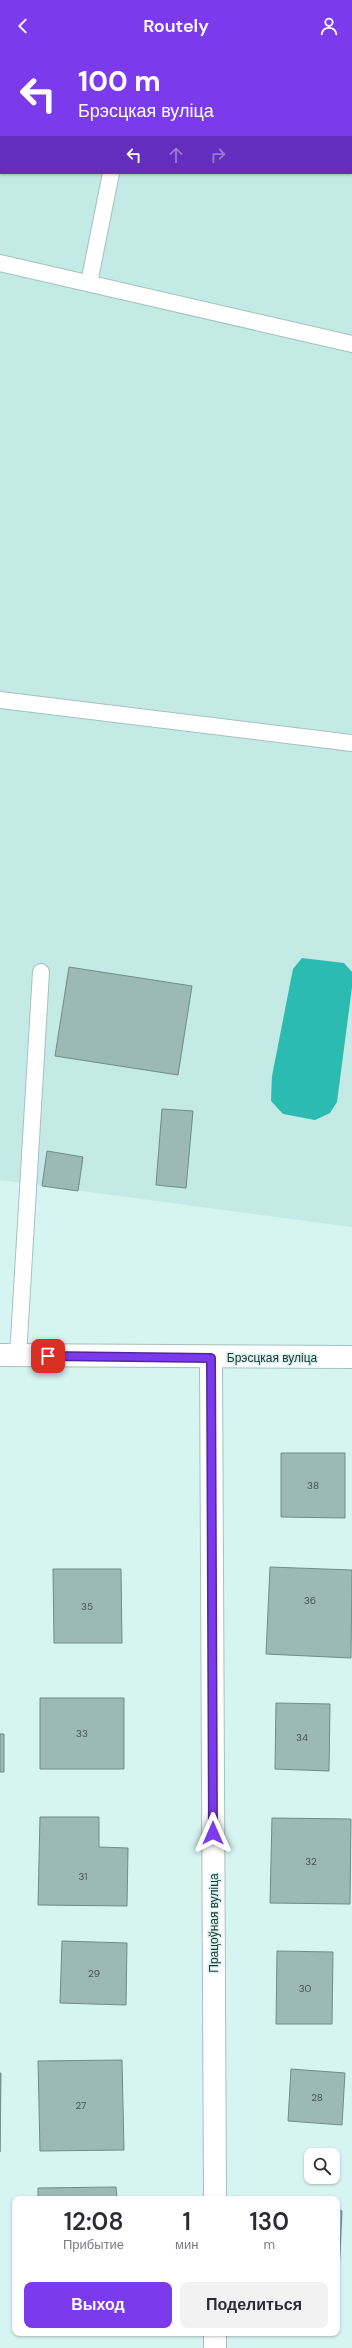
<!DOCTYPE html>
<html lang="ru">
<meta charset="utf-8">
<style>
body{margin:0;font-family:"DM Sans",sans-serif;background:#f2f2f3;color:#2b2b33;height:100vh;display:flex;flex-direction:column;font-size:15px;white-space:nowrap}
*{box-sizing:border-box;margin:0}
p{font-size:13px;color:#7c7c81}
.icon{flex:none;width:22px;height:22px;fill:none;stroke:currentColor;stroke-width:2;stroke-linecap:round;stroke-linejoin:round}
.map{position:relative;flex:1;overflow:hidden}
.sheet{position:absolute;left:12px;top:2144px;width:328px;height:140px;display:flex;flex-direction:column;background:#fff;border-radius:8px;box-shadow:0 1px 3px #0004}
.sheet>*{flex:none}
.top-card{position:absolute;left:0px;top:0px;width:352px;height:122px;box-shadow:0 1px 3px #0004;background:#7c3aed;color:#fff;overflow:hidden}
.controls{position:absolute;left:304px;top:2096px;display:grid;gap:8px}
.controls a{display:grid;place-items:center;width:36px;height:36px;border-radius:8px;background:#fff;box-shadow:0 1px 3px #0004;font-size:20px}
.pin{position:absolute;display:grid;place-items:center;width:34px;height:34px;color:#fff;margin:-17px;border-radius:8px;box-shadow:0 2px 6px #0006}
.me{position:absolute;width:44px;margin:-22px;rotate:0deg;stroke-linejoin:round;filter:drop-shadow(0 0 3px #0008)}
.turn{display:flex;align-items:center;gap:14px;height:84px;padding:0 12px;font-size:18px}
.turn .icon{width:52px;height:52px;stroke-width:2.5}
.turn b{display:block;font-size:28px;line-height:34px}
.lanes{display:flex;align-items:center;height:38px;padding:0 12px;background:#0003;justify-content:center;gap:20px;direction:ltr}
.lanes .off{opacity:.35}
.eta{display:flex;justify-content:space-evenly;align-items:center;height:68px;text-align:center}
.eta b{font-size:24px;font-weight:600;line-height:28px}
.action{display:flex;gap:8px;margin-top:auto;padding:8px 12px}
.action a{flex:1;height:46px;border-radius:8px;background:#7c3aed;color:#fff;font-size:16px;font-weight:600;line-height:46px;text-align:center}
.action a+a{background:#f2f2f3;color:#2b2b33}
header{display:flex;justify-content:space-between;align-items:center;height:52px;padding:0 12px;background:#7c3aed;color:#fff;font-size:18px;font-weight:600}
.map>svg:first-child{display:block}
.built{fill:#c3eae5;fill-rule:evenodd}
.water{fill:#2bbbb0}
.building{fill:#9cb9b5;stroke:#708c89}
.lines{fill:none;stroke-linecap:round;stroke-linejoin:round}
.lane-casing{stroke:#a4c2be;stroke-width:18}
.street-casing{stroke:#a4c2be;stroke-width:24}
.secondary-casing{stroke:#a4c2be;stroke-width:24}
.lane{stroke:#fff;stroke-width:16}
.street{stroke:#fff;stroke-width:22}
.secondary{stroke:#fff;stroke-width:22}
.route-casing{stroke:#51269a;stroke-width:10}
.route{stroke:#7c3aed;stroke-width:7}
.labels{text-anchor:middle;stroke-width:3;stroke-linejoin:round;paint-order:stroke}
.number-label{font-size:10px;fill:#445452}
.street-label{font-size:12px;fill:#273231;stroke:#d6f4f0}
</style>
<header><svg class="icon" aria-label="back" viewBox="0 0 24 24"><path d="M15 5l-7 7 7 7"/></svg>Routely<svg class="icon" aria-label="person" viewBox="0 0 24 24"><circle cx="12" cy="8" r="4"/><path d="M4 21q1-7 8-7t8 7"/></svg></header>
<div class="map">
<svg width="352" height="2296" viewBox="0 0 352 2296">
<rect width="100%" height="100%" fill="#d6f4f0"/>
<path class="built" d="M0,0H352V1175L0,1128ZM1,1H351V121H1Z"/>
<path class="water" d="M302,906L344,911L352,920V935L337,1050L330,1061L315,1068L283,1062L271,1049L272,1024L293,917Z"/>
<path class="building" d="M154,0H255L154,1Z
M69,915L192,934L178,1023L55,1004Z
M162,1057L193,1059L186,1136L156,1133Z
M47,1099L83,1105L78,1139L42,1134Z
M281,1401H345V1466L281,1465Z
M270,1515L352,1518L351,1606L266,1602Z
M53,1517H121L122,1591H54Z
M40,1646H124V1717H40Z
M276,1651L330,1652L329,1719L275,1717Z
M0,1682H4V1720H0Z
M40,1765H99V1795L128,1796L127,1854L38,1853Z
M272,1766L351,1767L350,1852L270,1851Z
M62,1889L127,1891L126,1953L60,1951Z
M277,1899L333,1900L332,1972H276Z
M122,2008L124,2098L40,2099L38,2009Z
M291,2017L345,2021L342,2073L288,2069Z
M0,2021H1L0,2100Z
M116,2135L117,2147H38V2136Z
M337,2158L342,2159L339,2222H337Z"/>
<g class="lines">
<defs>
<path id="lane" d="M136,1V0
M0,211L352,292
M89,231L111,121
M0,648L352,691
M18,1304L41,920"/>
<path id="street" d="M211,1306L215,2147
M215,2281V2296"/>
<path id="secondary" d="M0,1303L352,1305"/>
</defs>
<use href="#lane" class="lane-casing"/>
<use href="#street" class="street-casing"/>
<use href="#secondary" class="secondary-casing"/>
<use href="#lane" class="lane"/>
<use href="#street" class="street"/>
<use href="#secondary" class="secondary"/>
</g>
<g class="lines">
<defs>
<path id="route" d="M48,1304L211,1306L213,1781"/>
</defs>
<use href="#route" class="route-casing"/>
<use href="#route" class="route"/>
</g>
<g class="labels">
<g class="number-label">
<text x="313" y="1437">38</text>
<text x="310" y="1552">36</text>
<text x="87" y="1558">35</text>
<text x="82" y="1685">33</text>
<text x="302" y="1689">34</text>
<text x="311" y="1813">32</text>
<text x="83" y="1828">31</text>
<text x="94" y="1925">29</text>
<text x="305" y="1940">30</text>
<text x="317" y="2049">28</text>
<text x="81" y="2057">27</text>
</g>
<g class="street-label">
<text x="272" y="1310">Брэсцкая вуліца</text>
<text transform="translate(214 1871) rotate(-90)" y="4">Працоўная вуліца</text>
</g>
</g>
</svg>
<div class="controls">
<a><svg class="icon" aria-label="search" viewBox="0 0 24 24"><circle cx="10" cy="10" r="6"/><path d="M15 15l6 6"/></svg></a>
</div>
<div class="pin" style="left:48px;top:1304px;background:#d93025"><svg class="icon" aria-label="arrive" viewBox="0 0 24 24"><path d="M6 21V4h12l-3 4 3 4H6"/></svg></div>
<svg class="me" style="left:213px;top:1781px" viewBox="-20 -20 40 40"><path d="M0-17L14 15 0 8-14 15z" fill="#7c3aed" stroke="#fff" stroke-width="4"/></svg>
<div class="top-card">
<div class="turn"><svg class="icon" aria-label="left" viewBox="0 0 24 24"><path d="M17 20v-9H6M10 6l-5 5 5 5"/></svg><div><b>100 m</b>Брэсцкая вуліца</div></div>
<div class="lanes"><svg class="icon" aria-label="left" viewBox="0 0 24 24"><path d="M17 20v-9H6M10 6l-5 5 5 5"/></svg><svg class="icon off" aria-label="ahead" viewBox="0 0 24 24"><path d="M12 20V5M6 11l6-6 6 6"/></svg><svg class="icon off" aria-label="right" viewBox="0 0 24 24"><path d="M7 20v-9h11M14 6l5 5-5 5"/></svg></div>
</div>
<section class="sheet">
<div class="eta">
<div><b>12:08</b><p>Прибытие</p></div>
<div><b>1</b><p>мин</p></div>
<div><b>130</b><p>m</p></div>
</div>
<div class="action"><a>Выход</a><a>Поделиться</a></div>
</section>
</div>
